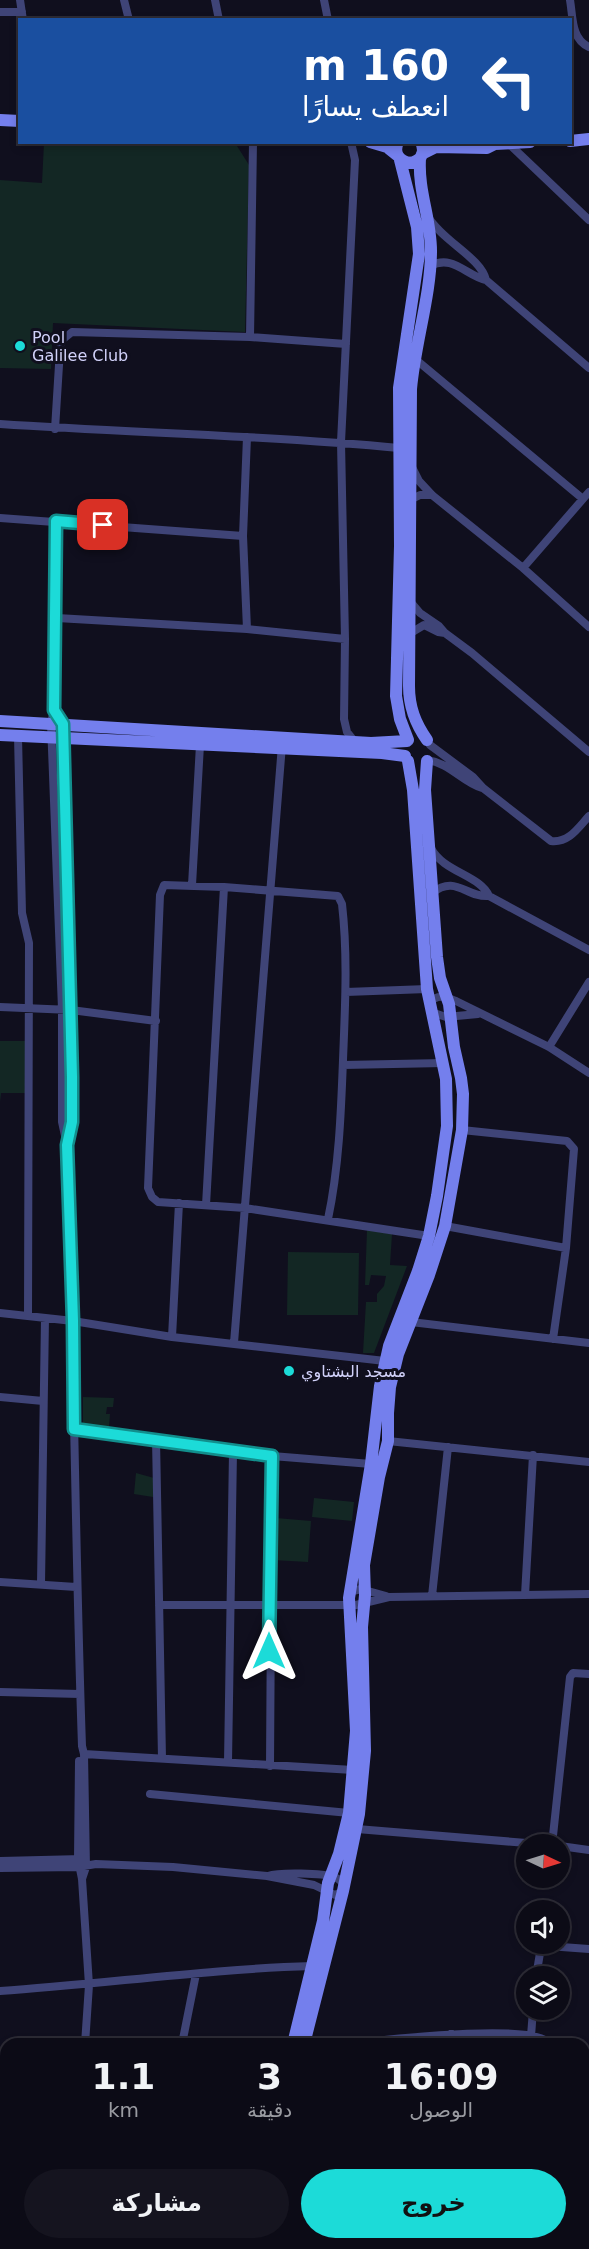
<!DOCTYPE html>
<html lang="ar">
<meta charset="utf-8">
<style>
body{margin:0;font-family:"DejaVu Sans",Cairo,sans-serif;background:#15141f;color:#f1f3f6;direction:rtl;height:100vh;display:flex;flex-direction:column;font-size:22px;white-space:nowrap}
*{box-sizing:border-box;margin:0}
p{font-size:20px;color:#9a9ba1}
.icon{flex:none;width:33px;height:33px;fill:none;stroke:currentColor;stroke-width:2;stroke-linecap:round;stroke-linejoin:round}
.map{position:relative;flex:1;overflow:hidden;direction:ltr}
.details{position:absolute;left:0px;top:2038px;width:590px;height:212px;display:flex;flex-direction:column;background:#0c0b16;border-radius:18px 18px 0 0;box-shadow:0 3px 9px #0003,0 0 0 2px #2c2b35;direction:rtl}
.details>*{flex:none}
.banner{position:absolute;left:18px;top:18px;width:554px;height:126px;border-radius:0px;box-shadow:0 3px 9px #0003,0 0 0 2px #2c2b35;direction:rtl;background:#1a4fa0;color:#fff;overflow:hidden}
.needle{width:39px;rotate:94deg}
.tools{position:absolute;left:516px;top:1834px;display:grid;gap:12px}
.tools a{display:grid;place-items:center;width:54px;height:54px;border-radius:50%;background:#0c0b16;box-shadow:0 3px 9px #0003,0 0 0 2px #2c2b35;font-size:30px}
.pin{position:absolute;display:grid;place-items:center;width:51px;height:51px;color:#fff;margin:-26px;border-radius:12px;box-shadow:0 3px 9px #0006}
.me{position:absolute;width:66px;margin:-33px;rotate:0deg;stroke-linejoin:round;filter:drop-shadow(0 0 4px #0008)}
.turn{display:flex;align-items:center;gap:21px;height:126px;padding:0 24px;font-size:27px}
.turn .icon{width:78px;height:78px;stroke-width:2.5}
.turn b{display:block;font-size:42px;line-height:51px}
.eta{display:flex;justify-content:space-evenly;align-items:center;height:102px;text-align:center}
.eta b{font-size:36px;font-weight:800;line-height:42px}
.button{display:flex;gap:12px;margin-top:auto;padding:12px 24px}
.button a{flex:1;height:69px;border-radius:36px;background:#1cdbd8;color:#111;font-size:24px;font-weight:800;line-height:69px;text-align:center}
.button a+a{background:#15141f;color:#f1f3f6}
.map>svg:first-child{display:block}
.green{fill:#132724}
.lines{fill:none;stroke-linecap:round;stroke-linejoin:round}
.street{stroke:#3f4477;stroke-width:8}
.secondary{stroke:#747fed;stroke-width:12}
.route-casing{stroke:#128e8c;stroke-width:15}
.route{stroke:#1cdbd8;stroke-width:10}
.poi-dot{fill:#1cdbd8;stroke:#100f1e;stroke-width:2}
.labels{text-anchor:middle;stroke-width:6;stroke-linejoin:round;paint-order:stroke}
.poi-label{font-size:16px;fill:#d1d1f9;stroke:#100f1e;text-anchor:start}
</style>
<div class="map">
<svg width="589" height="2249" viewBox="0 0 589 2249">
<rect width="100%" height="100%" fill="#100f1e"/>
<path class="green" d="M177,142L237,146L249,165L245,332L53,323L51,369L0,368V180L42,183L44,143Z
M0,1041H25V1093H1L0,1102Z
M367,1230L392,1234L390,1265L407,1266L374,1353H363L366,1302H377V1294L384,1286L386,1276L371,1275L369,1285H365Z
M288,1252L359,1253L358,1315H287Z
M83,1397L114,1398L113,1407H107L106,1414H110L109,1427L83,1426Z
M136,1473L154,1478L153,1497L134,1494Z
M314,1498L354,1502L352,1521L312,1517Z
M276,1518L311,1521L308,1562L273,1560Z"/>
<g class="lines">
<path class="street" d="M20,0L23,20
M124,0L129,20
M215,0L219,20
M324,0L328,20
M570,0C573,17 571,39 589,47
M0,12H22
M351,142L355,160L341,442L345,639L344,719L347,732L355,742
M509,144L589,220
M429,218C443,241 481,258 486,280
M430,266C453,254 465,275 486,280L589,368
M250,337L253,142
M414,358L583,499
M0,424C133,433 266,435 399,448
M55,429L60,349L62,340L72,332L250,337L346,344
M412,467L419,481L432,495L523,568L589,627
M410,500L420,495H432
M0,518L243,536
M56,521L54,710L51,723L62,1009V1122L67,1145C74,1345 75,1545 82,1746L84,1754L86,1867L82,1879
M523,568L589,492
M409,600L420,613L439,626L445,633L472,653L589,752
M57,618L247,629L345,639
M247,629L243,536L247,437
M409,634L424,625L438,632L445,633
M54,710L63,724L71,1010L72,1123L68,1142
M18,736L22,913L29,943L28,1316
M430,745L473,777L483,788L551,841C569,843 578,828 589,816
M427,760C450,763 462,782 482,788
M431,848C443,872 480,875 489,896
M192,885L200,745
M432,893C456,874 466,898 489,896L589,950
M346,992L427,989
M429,1003C438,993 446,997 456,1001L549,1047L589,1073
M0,1007L71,1010L156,1021
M431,1012L446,1017L478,1014
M549,1047L589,982
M343,1065L444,1063
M462,1130L567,1141L574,1149L566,1248L553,1339
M206,1205L224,887
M328,1219C339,1167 341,1113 343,1060C345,1008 348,956 342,904L338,896L224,887L164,885L160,895L148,1188L152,1197L158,1202L245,1208L429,1236
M445,1226L566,1248
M0,1313L73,1321L172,1337L385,1361
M411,1322L589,1343
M172,1337L179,1203
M234,1343L282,745
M0,1397L43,1401
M74,1429L272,1456L371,1464
M156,1439L162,1758
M388,1441L589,1462
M0,1582L76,1587
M41,1584L45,1318
M349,1592L361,1589L386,1596
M525,1595L533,1455
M432,1596L448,1447
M159,1605H356L389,1597L589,1594
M0,1692L80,1694
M84,1754L353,1770
M79,1761L78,1859L82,1879L89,1985L85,2044
M228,1762L233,1452
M270,1766L272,1456
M150,1794L349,1813
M357,1829L551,1845
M552,1845L570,1677L573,1673L589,1674
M560,1846L589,1850
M0,1861L82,1859
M0,1868L78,1867L96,1864L173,1867L267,1876L314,1885L335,1895L343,1891
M268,1876C279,1872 323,1873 334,1877C340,1879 342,1882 344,1887
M536,1977L541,1947L548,1946L589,1949
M0,1991C104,1984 208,1969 312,1966
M531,2036L533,2010
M182,2044L196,1974
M343,2044C378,2041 523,2023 546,2041L547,2044
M450,2044L451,2034
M0,2105L6,2104
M584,2151L589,2150
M0,2183H6
M0,2232L6,2235
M23,2244L35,2249
M143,2249L180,2244
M359,2249V2244
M428,2249L429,2244"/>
<path class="secondary" d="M0,120L20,121
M570,141L589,139
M370,142L387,147L397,155
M398,142C393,153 399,161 410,163C421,161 426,153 421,142
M422,154L436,147L487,148L495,144L530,142
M420,159C418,191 431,219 431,251C431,295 415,343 411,389L409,686C409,707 415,723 427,740
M400,160L417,227L419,254L399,388L400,546L396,696L400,719L408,740
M0,721L371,743L407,741
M0,735L382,753L405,756
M293,2044L323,1921L328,1883L339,1854L349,1813L356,1731L349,1598L371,1464L380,1386L389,1346L418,1271L429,1236L437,1196L447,1126L446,1079L427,989L413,790L408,761
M304,2044L343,1891L359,1814L365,1751L362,1627L365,1595L364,1565L379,1477L388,1441V1413L390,1387L398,1354L429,1275L445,1226L462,1130L463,1094L461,1078L454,1047L449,1004L440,978L437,957L425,790L427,761
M242,2249L243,2244
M255,2249L256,2244"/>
</g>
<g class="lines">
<defs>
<path id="route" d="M103,525L56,521L54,710L63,724L72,1077V1122L67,1145L73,1321L74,1429L272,1456L269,1651"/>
</defs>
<use href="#route" class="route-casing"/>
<use href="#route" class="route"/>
</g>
<g class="poi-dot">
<circle cx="20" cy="346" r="6"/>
<circle cx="289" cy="1371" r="6"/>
</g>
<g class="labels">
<g class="poi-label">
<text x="32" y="343">Pool<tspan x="32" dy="18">Galilee Club</tspan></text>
<text x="301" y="1377">مسجد البشتاوي</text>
</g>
</g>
</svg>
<div class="tools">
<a><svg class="needle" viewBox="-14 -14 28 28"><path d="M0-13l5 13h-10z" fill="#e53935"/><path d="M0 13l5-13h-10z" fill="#9a9ba1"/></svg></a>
<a><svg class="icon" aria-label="sound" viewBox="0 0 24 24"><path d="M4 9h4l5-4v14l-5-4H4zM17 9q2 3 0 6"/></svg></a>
<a><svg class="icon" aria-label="layers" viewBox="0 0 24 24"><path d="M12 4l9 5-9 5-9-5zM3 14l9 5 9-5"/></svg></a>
</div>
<div class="pin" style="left:103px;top:525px;background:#d93025"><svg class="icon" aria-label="arrive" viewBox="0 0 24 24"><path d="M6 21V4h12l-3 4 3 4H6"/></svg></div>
<svg class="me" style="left:269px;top:1651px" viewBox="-20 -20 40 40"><path d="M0-17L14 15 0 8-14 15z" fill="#1cdbd8" stroke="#fff" stroke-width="4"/></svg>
<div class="banner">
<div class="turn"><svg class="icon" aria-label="left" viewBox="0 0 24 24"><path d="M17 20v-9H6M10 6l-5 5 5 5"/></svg><div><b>160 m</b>انعطف يسارًا</div></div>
</div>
<section class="details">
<div class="eta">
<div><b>16:09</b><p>الوصول</p></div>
<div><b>3</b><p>دقيقة</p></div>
<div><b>1.1</b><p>km</p></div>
</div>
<div class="button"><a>خروج</a><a>مشاركة</a></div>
</section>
</div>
